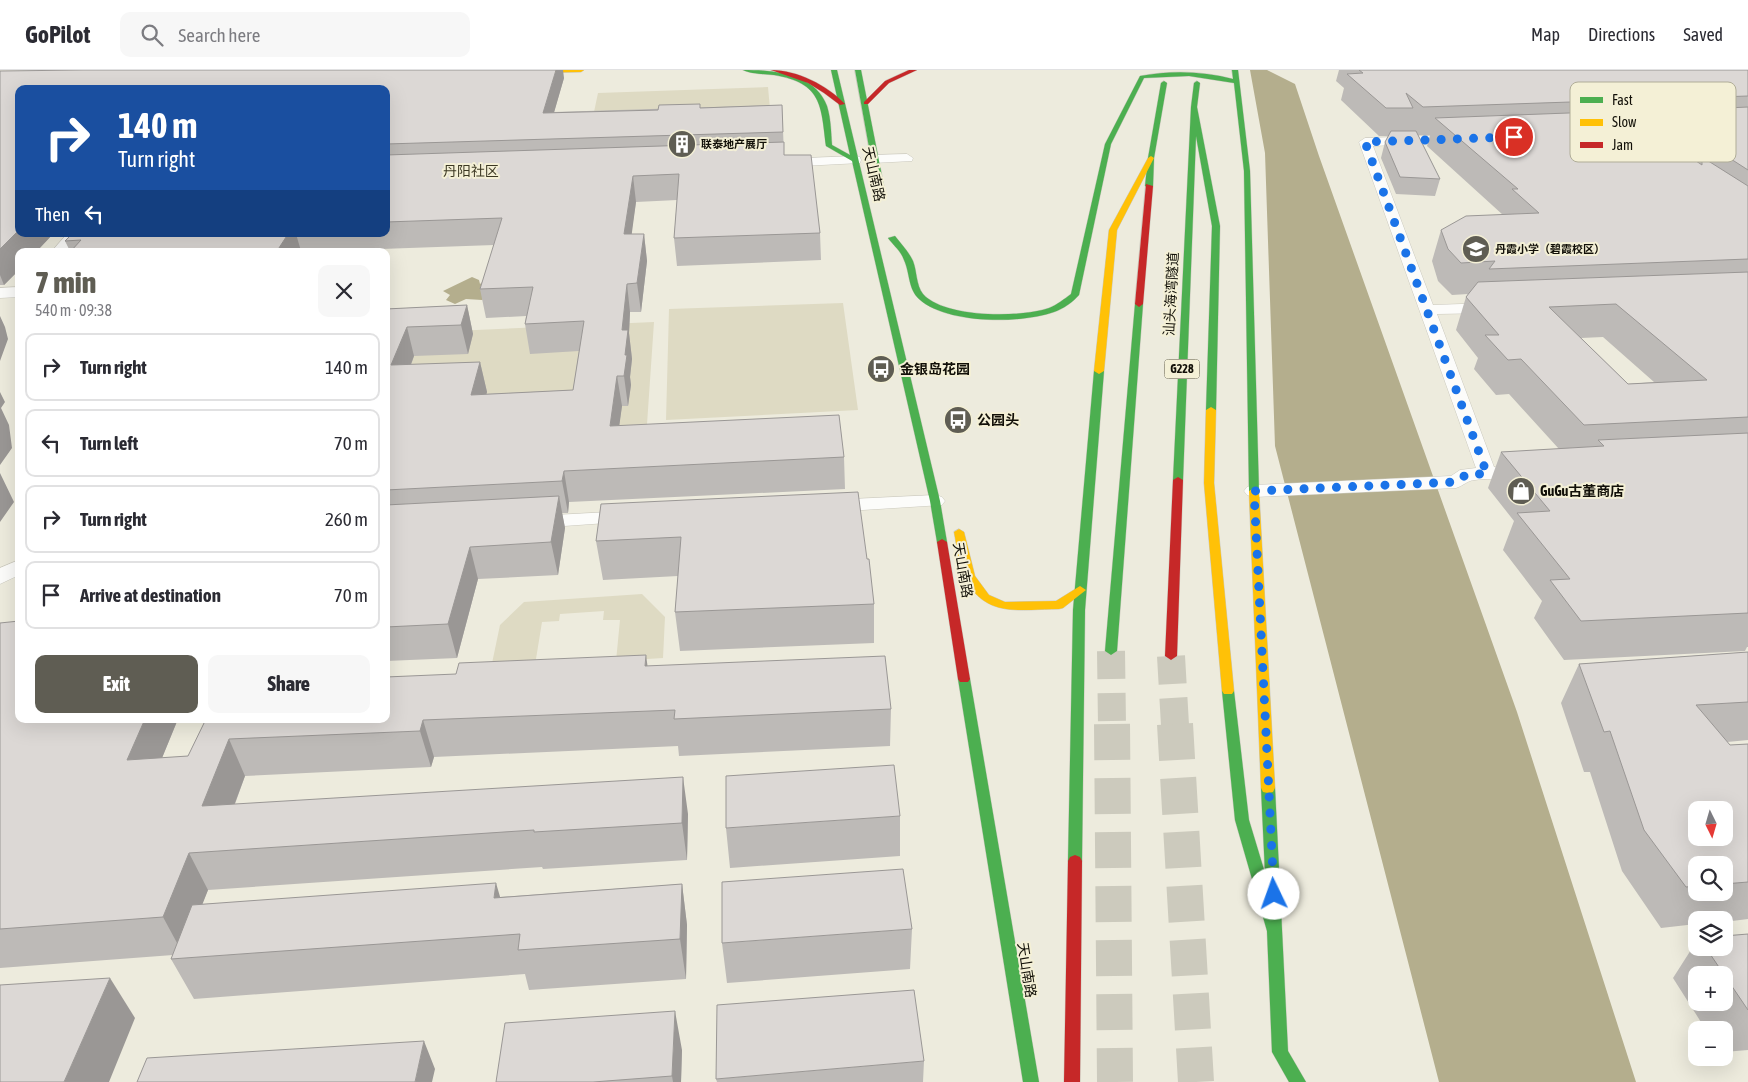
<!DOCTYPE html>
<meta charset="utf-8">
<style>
body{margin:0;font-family:"Asap Condensed","Noto Sans SC",sans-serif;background:#f7f7f7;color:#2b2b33;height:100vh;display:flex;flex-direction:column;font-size:19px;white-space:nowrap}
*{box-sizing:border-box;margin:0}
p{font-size:16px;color:#7c7c81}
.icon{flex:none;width:28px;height:28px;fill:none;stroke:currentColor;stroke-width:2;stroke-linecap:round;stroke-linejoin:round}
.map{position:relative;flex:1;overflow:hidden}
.panel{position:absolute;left:15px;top:178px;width:375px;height:475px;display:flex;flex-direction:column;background:#fff;border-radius:10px;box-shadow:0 5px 20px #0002}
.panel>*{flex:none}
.hud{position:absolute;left:15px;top:15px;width:375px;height:152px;border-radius:10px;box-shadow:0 5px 20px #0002;background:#1a4fa0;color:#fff;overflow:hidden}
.needle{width:32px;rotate:175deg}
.tools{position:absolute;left:1688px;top:731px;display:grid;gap:10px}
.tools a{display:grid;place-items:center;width:45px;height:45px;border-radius:10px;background:#fff;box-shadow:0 5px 20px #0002;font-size:25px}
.pin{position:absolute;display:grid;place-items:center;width:42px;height:42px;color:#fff;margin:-21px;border:2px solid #fff;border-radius:50%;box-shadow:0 1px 5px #0007}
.me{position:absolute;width:55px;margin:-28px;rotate:357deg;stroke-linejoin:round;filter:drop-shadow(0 0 4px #0008)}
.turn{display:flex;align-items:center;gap:18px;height:105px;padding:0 20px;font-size:22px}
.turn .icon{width:65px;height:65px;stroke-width:2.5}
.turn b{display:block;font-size:35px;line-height:42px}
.then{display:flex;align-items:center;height:48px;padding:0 20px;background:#0003;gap:10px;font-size:19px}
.round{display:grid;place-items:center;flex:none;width:52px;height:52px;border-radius:10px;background:#f7f7f7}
.summary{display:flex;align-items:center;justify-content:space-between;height:85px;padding:0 20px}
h1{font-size:30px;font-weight:800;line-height:38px;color:#5f5d53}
.button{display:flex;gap:10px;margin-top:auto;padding:10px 20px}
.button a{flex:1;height:58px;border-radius:10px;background:#5f5d53;color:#fff;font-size:20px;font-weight:800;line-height:58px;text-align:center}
.button a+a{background:#f7f7f7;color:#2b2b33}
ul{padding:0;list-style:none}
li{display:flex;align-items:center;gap:15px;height:68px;margin:0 10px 8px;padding:0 10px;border:2px solid #e1e1e2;border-radius:10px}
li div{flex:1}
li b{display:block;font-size:19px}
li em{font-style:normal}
header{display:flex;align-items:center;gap:30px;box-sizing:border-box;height:70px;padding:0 25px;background:#fff;border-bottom:1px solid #e1e1e2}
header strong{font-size:24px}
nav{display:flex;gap:28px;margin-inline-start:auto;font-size:18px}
.search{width:350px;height:45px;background:#f7f7f7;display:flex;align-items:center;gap:12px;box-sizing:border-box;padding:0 18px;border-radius:10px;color:#7c7c81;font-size:19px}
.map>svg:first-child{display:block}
.green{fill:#dedac3}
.water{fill:#b4ae8d}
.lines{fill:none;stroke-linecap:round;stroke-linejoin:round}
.highway-tunnel-far1{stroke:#cccabd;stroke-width:28;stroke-dasharray:28 14;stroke-linecap:butt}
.highway-tunnel{stroke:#cccabd;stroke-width:36;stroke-dasharray:36 18;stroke-linecap:butt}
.street-casing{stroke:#cbc9be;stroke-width:1}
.fast-casing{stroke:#cbc9be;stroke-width:1}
.slow-casing{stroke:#cbc9be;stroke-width:1}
.jam-casing{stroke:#cbc9be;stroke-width:1}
.street{fill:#fcfcfa;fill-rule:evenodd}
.fast{fill:#4caf50;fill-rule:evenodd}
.slow{fill:#ffc107;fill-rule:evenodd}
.jam{fill:#c62828;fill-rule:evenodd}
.wall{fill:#bdbab7;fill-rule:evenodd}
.shaded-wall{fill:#9a9795}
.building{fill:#dcd8d5;stroke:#9a9795;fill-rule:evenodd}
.route{stroke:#1a73e8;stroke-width:9;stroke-dasharray:0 16.2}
.labels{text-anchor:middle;stroke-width:4;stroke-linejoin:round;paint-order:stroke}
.far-poi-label{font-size:11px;font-weight:bold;fill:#121008;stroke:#f4f0d6;text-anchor:start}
.shield{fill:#f4f0d6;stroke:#565346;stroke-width:1}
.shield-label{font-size:12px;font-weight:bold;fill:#121008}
.far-quarter-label{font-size:14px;fill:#3c3823;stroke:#f4f0d6}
.street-label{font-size:14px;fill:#121008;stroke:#f4f0d6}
.poi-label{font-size:14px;font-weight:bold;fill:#121008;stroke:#f4f0d6;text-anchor:start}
.key{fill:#f4f0d6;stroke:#b0ad98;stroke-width:1}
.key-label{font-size:14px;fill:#121008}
</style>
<header>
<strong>GoPilot</strong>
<div class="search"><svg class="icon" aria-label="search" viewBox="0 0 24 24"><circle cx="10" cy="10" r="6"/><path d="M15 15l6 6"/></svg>Search here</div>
<nav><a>Map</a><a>Directions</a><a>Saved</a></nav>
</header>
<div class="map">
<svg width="1748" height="1012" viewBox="0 0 1748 1012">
<rect width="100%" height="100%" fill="#edebdd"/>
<path class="green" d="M768,17L771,50L591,56L598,23Z
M843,233L858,340L666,350L669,239Z
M654,252L646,369L386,383V264Z
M642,524L665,547L663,588L616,591L620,550H603L604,541L560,544L559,551L542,552L535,595L491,598L500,555L524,532Z"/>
<path class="water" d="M1250,0H1267L1295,14L1319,86L1517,642L1636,1012H1439L1275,376L1265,83Z
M472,207L479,210L480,214L487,208L488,225L482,230L466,229L455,234L446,230L450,225L443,221Z"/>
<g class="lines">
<path class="highway-tunnel-far1" d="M1111,581L1112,655
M1171,586L1175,655"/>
<path class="highway-tunnel" d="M1112,654L1115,1012
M1175,654L1196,1012"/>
<defs>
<path id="street" d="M1748,55V63L1626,67L1620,63L1626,59Z
M1458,65L1464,69L1462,72L1373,76L1433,235L1490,233L1496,235L1498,238L1496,241L1490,243L1437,244L1494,397L1508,399L1511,403L1508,407C1497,410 1486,408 1475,410C1468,410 1463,416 1456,418L1254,427L1247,425L1244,421L1247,417L1254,415L1451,406L1460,400L1476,398L1359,72L1365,68Z
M907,84L913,88L912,91L873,93L867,89L873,85Z
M855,86L860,87L861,90L860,93L783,97L776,93L783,89Z
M67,164H82L67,181H52Z
M19,217V227L0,228V218Z
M935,425L942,427L945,431L942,435L831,442L824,440L821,436L824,432L831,430Z
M628,441L635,443L638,447L635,451L536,458L529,456L526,452L529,448L536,446Z
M19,490V505L0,514V498Z"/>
<path id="fast" d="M743,0C773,0 815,3 827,36C831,49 831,62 832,75L850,85L831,0H837L940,431L947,472L946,474H938L937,472L930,431L852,91L826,76C821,35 822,13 774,5C764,4 751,4 743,0Z
M855,0H861L884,116L880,118L876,116Z
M1232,0H1238L1250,101L1259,421L1254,424L1249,421L1244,101L1234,13L1189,6L1144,8L1111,74L1079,225C1073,232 1063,239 1054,242C1020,254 946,254 919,229C908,219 910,203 904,190C901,181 893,175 888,168L895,166C901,174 909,182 913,191C917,201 916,215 923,224C944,248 1020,248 1049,238C1057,235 1064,229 1071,224L1105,74L1140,6C1171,0 1203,1 1233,9Z
M1164,11L1167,13L1154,88L1153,116L1149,118L1145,116L1148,88L1161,13Z
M1197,11L1200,13L1197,37L1220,156L1216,340L1211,343L1206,340L1212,156L1196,66L1183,410L1178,413L1173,410L1191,37L1194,13Z
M1139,231L1143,234L1117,581L1111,585L1105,581L1135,234Z
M1099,298L1104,301L1085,540L1082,791L1080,795L1075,797L1070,795L1068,791L1073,540L1094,301Z
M964,605L968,606L970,609L1039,1012H1023L958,609L960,606Z
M1228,617L1232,618L1234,621L1249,750L1265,803L1261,718L1263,714L1268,713L1273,714L1275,718L1288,981L1306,1012H1289L1272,982L1267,861L1235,750L1222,621L1224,618Z"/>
<path id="slow" d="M526,0H584L581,2L524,3V1Z
M1151,86L1154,88L1117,160L1104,301L1099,304L1094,301L1109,160L1148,88Z
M1211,337L1216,340L1214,413L1234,621L1232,624H1224L1222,621L1204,413L1206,340Z
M1254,418L1259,421L1275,718L1273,722L1268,723L1263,722L1261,718L1249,421Z
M959,459L964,462L975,506L989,525L1005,532L1056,531L1080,516L1086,520L1063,538L1059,539C1019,539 986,549 964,507C958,495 957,476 954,462Z"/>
<path id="jam" d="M771,0C797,0 827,15 845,34L840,35L824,23L808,13Z
M909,0H917L889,13L868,34H864V32L885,11Z
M1146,114L1153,116L1143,234L1139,237L1135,234Z
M1178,407L1183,410L1177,586L1171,590L1165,586L1173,410Z
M942,469L947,472L970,609L968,612H960L958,609L937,472Z
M1075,785L1080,787L1082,791L1080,1012H1064L1068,791L1070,787Z"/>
</defs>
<use href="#street" class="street-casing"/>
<use href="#fast" class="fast-casing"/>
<use href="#slow" class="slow-casing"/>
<use href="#jam" class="jam-casing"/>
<use href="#street" class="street"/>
<use href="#fast" class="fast"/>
<use href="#slow" class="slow"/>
<use href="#jam" class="jam"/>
</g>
<path class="wall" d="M1339,0H1748V577H1747L1745,581L1564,590L1534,548L1542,531L1503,480L1514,451L1488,418L1501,382L1559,379L1509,324L1496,325L1474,299L1478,288L1456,260L1466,227L1468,224L1452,225L1438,211L1432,191L1441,160L1503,145L1427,76L1430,65H1418L1440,109L1435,126L1396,124L1381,88L1385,72L1389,66H1379L1341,30L1344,18L1336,11ZM1698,55L1694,66L1692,89L1645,57ZM1603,267L1654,312L1628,314L1581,268Z
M0,1L564,8L554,42L782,35L784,85L820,163L821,190L677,196L674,168L677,130L636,132L631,164H644L647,191L641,242H630L629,263L632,289L630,307L631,315L628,336H622L619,355L844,387L845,419L569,432L568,443H562L565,458L558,505L478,509L457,588L386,591V239L467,235L473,264L468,284L414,286L411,295L480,292L487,322L486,324L573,320L579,281L530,284L525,254L526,246L486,248L480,219L494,175L324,181H70L65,171L72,164H386V19H19V164H53L37,181H19V200L4,215H0Z
M601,434L874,534V573L680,581L675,542L678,506L603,510L596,471Z
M0,553L19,649H178L162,688L188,686L206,649L647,596L891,639L890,676L679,686L678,676L434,687L431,697L245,706L235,734L688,744L687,790L543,799L542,797L208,820L202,834L500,827L682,814L687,855L686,909L529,920L525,904L194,929L171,889L173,885L0,898Z
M1748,582V670L1727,672L1730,675L1748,674V849L1724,852V850H1696V854L1661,858L1622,801L1590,702H1584L1561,633L1579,594ZM1696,795H1724V822H1696Z
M900,746V786L730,798L726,758Z
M912,859L910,899L727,913L722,873Z
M1748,864V980L1724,982V960H1706L1673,908L1696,872V878H1724ZM1696,905H1724V932H1696Z
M682,980L681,1012H496Z
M924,991L923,1012H717L716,1009Z"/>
<path class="shaded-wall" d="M556,0H563L564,8L547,67L543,43Z
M633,106L636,132L628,192L624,164Z
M19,160V164H53L37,181H19V200L4,215L0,205V179Z
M288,164H296L301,181H277Z
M644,164L647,191L641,242L637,213Z
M627,214L630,242L629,263L632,289L630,307L631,315L628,336L624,306L625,285L622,260Z
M467,235L473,264L468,284L461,255Z
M0,246L5,257L8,269L0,291Z
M407,257L414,286L399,326L391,295Z
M480,292L487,322L478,356L471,325Z
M617,306L622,336L615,387L610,356Z
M0,322L5,332L1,338L9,355L12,378L0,395Z
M564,401L569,432L568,443L562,411Z
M0,403L14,432L0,452Z
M559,426L565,458L558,505L551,472Z
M470,477L478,509L457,588L448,554Z
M646,585L651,621L645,596Z
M145,649H178L146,727L127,690Z
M423,650L434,687L431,697L420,661Z
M229,669L245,706L220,773L202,736Z
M683,707L688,744L687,790L682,753Z
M189,783L208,820L183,884L163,847Z
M496,813L508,854L494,828Z
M682,814L687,855L686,909L680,869Z
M110,908L135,948L109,1012H64Z
M675,941L682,980L681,1012H673L672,1006Z
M424,971L435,999L432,1012H415Z"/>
<path class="building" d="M83,0H556L543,43L658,40L659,35L700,34V38L782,35L783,62L386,74V19H19V160L0,179V1Z
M1359,0H1748V26L1423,37L1406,23L1413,38H1386L1347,4L1363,3Z
M1748,37V100L1703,71L1705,39Z
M1622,41L1702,95V87L1748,116V189L1489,199L1495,191L1461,193L1448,179L1441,160L1466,146L1539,143L1512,119H1518L1435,48Z
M1391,61H1416L1440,109L1400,107L1385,72Z
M784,72V85H811L820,163L674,168L679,104L633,106L624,164H644L637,213L627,214L622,260H628L625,285H627L624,306H617L610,356L839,345L844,387L564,401L562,411L386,420V239L467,235L461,255L407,257L391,295L480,292L471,325L573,320L584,251L525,254L533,217L480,219L502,148L386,152V85Z
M72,164H288L277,181H71L81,170L65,171Z
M1748,202V347L1584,355L1521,289L1508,290L1485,265H1499L1466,227L1478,212ZM1616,234L1707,310L1628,314L1549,237Z
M1748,363V543L1581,551L1550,510L1570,509L1517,443L1550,441L1501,382L1604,376L1598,370Z
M858,422L867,489H869L874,534L675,542L681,467L596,471L601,434Z
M559,426L551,472L470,477L448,554L386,557V435Z
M19,551V649H145L127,690L188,686L206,649H386V607L456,604L459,593L646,585L645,596L885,586L891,639L674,649L675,640L423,650L420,661L229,669L202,736L683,707L682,753L534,762V760L189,783L163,847L0,859V553Z
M1748,582V632L1696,635L1730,675L1748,674V812L1724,814V795H1696V816L1686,817L1644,760L1610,661L1604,662L1579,594ZM1696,740H1724V768H1696Z
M894,695L900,746L726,758V706Z
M903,799L912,859L722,873V812Z
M496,813L494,828L682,814L680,869L518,880L520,864L171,889L192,835Z
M1748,864V940L1706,878H1724V866Z
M110,908L64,1012H0V915Z
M914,920L924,991L716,1009L717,935Z
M675,941L672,1006L593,1012H496L505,953Z
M424,971L415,1012H137L147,988Z"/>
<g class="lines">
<path class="route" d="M1274,824L1254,421L1456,412L1467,404H1487L1365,72L1514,67"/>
</g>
<defs>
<symbol id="building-disc" viewBox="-11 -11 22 22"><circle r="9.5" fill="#5f5d53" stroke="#f4f0d6"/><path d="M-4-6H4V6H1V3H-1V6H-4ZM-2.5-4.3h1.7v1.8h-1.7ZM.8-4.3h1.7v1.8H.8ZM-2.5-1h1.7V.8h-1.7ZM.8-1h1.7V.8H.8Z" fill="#fff"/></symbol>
<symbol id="school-disc" viewBox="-11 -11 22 22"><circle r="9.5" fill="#5f5d53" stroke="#f4f0d6"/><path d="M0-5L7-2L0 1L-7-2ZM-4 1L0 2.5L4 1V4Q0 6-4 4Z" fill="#fff"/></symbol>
<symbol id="bus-disc" viewBox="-11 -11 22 22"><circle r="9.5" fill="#5f5d53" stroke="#f4f0d6"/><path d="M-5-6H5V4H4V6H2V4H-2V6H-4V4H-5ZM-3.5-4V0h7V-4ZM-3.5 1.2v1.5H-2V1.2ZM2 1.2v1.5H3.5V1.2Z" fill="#fff"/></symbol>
<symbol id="shop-disc" viewBox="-11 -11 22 22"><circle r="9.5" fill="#5f5d53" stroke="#f4f0d6"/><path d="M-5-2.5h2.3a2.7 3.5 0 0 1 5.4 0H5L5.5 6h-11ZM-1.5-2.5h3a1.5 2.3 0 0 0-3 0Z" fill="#fff"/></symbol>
</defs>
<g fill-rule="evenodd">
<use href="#building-disc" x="666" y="58" width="32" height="32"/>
<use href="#school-disc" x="1460" y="163" width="32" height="32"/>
<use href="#bus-disc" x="865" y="283" width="32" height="32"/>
<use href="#bus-disc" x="942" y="334" width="32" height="32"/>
<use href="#shop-disc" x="1505" y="405" width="32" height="32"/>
</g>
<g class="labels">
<g class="far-poi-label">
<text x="701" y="78">联泰地产展厅</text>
<text x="1495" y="183">丹霞小学（碧霞校区）</text>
</g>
<rect class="shield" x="1164.5" y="289.5" width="35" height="19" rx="4"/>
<g class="shield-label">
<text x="1182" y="303">G228</text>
</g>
<g class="far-quarter-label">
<text x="471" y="106">丹阳社区</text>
</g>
<g class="street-label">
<text transform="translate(874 104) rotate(77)" y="5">天山南路</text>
<text transform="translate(1171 224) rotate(-87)" y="5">汕头海湾隧道</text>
<text transform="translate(963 500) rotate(80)" y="5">天山南路</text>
<text transform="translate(1027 900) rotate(81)" y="5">天山南路</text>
</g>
<g class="poi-label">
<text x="900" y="304">金银岛花园</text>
<text x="977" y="355">公园头</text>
<text x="1540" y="426">GuGu古董商店</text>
</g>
</g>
<rect x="1570" y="12" width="166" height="80" rx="8" class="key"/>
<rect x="1580" y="27" width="23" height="6" fill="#4caf50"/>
<rect x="1580" y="49" width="23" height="7" fill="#ffc107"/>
<rect x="1580" y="72" width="23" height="6" fill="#c62828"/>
<g class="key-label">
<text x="1612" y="35">Fast</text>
<text x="1612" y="57">Slow</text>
<text x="1612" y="80">Jam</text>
</g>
</svg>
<div class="tools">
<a><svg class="needle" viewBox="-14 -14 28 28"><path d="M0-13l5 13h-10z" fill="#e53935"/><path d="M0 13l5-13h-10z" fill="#7c7c81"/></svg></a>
<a><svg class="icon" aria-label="search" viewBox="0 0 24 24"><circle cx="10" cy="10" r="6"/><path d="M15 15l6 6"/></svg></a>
<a><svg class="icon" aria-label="layers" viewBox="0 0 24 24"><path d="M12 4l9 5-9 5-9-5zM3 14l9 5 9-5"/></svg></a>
<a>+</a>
<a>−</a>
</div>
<div class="pin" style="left:1514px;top:67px;background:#d93025"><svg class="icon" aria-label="arrive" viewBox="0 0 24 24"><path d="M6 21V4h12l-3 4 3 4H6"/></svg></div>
<svg class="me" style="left:1274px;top:824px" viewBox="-20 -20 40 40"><circle r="19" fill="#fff"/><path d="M0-13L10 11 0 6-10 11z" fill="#1a73e8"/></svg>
<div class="hud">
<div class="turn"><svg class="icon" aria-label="right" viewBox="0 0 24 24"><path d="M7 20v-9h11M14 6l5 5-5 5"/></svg><div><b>140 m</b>Turn right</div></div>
<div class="then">Then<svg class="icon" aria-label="left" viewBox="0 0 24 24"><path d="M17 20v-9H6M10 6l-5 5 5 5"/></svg></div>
</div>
<section class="panel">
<div class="summary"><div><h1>7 min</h1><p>540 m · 09:38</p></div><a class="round"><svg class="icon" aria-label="close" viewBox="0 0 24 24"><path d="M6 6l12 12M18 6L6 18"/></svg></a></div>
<ul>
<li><svg class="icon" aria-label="right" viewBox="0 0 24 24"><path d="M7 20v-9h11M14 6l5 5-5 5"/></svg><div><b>Turn right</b></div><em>140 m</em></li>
<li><svg class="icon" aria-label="left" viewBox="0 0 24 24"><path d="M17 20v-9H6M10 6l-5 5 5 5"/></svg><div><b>Turn left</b></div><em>70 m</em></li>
<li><svg class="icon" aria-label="right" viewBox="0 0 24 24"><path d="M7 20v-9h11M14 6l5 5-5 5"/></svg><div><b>Turn right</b></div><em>260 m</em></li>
<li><svg class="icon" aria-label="arrive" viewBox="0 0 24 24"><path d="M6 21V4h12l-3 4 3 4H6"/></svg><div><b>Arrive at destination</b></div><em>70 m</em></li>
</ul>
<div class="button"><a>Exit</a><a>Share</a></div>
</section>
</div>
